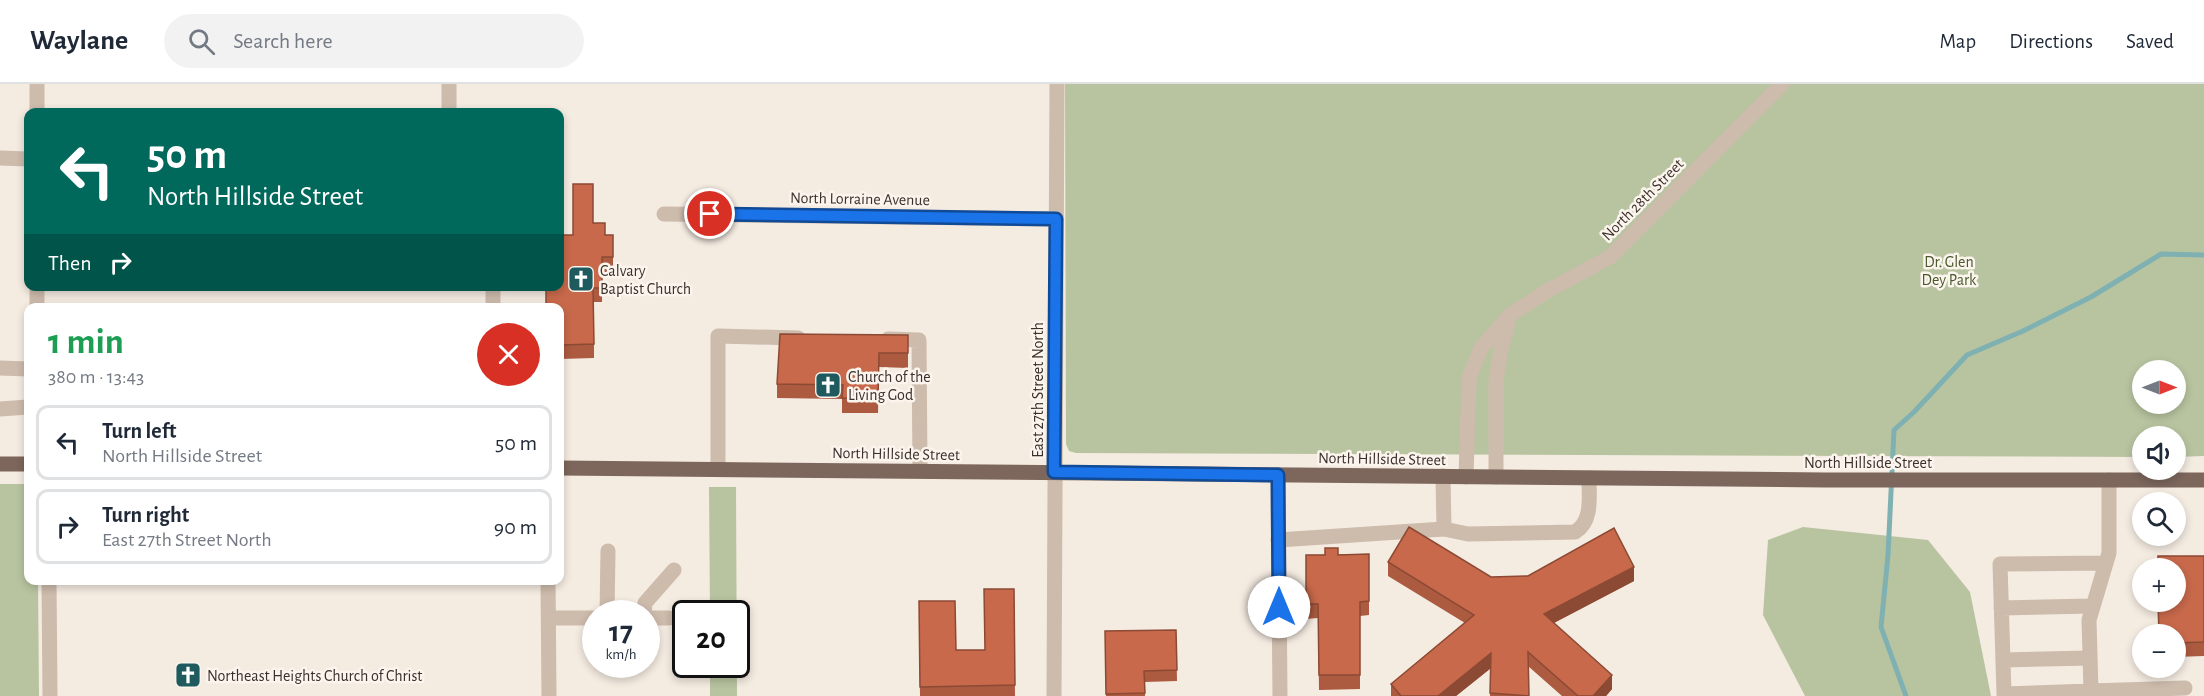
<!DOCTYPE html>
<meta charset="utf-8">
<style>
body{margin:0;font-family:"Alegreya Sans",sans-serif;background:#f2f2f3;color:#1f2937;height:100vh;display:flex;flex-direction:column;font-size:22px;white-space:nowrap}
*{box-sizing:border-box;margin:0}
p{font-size:20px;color:#747a83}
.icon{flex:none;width:33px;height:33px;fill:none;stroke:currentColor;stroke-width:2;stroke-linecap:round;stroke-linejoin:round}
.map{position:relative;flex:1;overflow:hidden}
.sheet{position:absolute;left:24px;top:219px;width:540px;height:282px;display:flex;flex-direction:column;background:#fff;border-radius:12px;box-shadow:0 3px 9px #0003}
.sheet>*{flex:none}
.guide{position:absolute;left:24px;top:24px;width:540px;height:183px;border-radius:12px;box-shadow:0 3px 9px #0003;background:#00695c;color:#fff;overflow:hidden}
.needle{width:39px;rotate:90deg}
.fabs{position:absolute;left:2132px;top:276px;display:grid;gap:12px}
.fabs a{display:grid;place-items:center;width:54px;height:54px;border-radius:50%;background:#fff;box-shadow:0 3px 9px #0003;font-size:30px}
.speed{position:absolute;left:582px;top:516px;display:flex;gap:12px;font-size:30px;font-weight:700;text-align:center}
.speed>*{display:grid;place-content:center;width:78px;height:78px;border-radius:50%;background:#fff;box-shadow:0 3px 9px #0003;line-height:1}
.speed small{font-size:15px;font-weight:400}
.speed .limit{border:3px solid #111;border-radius:9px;background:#fff;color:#111}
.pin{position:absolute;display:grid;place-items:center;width:51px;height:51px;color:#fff;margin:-26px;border:3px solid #fff;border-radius:50%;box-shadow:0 2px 6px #0007}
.me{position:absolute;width:66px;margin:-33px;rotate:0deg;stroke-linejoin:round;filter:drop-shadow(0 0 4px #0008)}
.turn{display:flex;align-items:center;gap:21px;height:126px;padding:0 24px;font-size:27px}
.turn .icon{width:78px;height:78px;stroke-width:2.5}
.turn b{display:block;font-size:42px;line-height:51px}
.then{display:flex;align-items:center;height:57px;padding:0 24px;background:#0003;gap:12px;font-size:22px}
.round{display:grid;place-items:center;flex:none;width:63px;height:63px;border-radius:32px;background:#f2f2f3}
.headline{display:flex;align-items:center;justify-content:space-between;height:102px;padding:0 24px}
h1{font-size:36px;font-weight:600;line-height:45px;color:#1e9e55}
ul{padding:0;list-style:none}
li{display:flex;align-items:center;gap:18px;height:75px;margin:0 12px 9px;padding:0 12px;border:3px solid #e0e1e3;border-radius:12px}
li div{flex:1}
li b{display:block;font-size:22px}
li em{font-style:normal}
header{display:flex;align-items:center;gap:36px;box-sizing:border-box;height:84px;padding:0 30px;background:#fff;border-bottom:2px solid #e0e1e3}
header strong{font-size:28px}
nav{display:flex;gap:33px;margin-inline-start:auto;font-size:21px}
.search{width:420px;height:54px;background:#f2f2f3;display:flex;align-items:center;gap:15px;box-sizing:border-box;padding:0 21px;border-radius:33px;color:#747a83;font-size:22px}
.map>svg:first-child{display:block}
.green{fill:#b8c4a0;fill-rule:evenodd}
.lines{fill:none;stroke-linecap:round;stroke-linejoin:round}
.stream{stroke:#7fb0b2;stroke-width:5}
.minor{stroke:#cdbbac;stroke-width:15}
.major{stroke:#7d675c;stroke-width:15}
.wall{fill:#ac5a40}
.shaded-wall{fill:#8c4a34}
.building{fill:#c8694b;stroke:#8c4a34;stroke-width:1.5}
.route-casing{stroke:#114b97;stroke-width:15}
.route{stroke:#1a73e8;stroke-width:10}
.labels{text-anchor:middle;stroke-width:5;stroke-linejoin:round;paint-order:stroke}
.street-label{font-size:16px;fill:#3b302b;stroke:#fbf5ee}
.park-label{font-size:16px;fill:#4a5a2e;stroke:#fbf5ee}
.poi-label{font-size:16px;fill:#3b302b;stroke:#fbf5ee;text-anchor:start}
</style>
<header>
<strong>Waylane</strong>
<div class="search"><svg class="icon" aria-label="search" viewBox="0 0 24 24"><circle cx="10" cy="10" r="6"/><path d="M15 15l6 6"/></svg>Search here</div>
<nav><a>Map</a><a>Directions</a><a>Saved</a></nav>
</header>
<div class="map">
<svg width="2204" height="612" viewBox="0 0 2204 612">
<rect width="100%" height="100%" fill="#f4ebe1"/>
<path class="green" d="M1065,0H2204V372L2175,373V352H2142V373L1076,369L1069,367L1066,360ZM2142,286H2175V320H2142Z
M0,400H28V496L38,497L39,612H0Z
M709,403H736L737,612H710V581L736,580V530L710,529Z
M1803,443L1928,456L1970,508L1991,612H1805L1763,531L1768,456Z"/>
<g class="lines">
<path class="stream" d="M1906,612L1881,543L1888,471L1894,346L1914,328L1967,271L2023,247L2091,213L2161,170L2204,171"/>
<path class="minor" d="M37,0V28
M449,28V0
M0,74L28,75
M664,130L1056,135
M37,202V224
M493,202V224
M888,255L919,256L920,387
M0,284L28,285
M0,325L28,323
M718,385V252L798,254
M1278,391L1280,612
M1443,392L1444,445
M1466,393L1469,294L1481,264L1510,231L1547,207L1610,173L1782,0
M1496,393V296L1501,265L1509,234
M2109,396V469L2089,536L2091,607L2185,604
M1278,456L1444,445L1468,450L1575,448C1593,437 1589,413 1589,394
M49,496L50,612
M548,496L549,612
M2001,524L2093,522
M607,530L608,467
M644,530L645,519L674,486
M549,534H596
M646,534H669
M2003,576L2090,574
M2091,607L2004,610L2000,480L2106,479
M1054,612L1057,0"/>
<path class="major" d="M0,380H28
M560,384L1825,396H2204"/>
</g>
<path class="wall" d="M593,139L605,151H613V188H602V218H594V274L560,275V224L573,151Z
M908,251V284L879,283L878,329H842V315L777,314V300Z
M1369,470V531L1360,532V605L1319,606L1318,534L1306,535V471Z
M2204,472V572L2175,573V550Z
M1388,478L1491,493L1634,497L1554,539L1612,605L1606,612H1562L1528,582L1529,612H1490L1491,584L1456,612H1391V600L1465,539L1388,492Z
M1014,505L1015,612H920L919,517L956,566H985Z
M1176,546L1177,597L1145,598V612H1106L1105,547Z"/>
<path class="shaded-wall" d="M1634,483V497L1544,544V530Z
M1491,569V584L1456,612H1438Z
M1612,591V605L1606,612H1593Z"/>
<path class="building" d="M573,100H593V139H605V151H613V173H602V204H593L594,260L560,261V224H546V202H560V151H573Z
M780,250L908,251V269H879L878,315L842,314L843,301L777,300Z
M1409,443L1491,493L1528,492L1614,444L1634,483L1544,530L1612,591L1593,612H1578L1528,568L1529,612L1490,609L1491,569L1438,612H1401L1391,600L1474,531L1388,478Z
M1325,464H1338V471L1369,470V517L1360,518V591H1319L1318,520H1306V471H1325Z
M2158,472H2204V558L2175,559V550H2159L2158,518H2175V484H2158Z
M984,505H1014L1015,601L920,603L919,517H955L956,566H985Z
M1176,546L1177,586L1144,587L1145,609L1106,610L1105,547Z"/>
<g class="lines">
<defs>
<path id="route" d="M710,130L1056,135L1054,388L1278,391L1279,523"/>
</defs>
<use href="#route" class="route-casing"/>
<use href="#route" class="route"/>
</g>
<defs>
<symbol id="church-square" viewBox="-11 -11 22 22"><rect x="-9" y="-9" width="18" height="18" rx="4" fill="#1f5a5e" stroke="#fbf5ee"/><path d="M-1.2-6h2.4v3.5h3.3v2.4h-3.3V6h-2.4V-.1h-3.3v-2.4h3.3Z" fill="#fff"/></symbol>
</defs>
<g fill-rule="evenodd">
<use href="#church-square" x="566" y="180" width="30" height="30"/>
<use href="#church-square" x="813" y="286" width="30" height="30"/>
<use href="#church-square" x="173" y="576" width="30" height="30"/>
</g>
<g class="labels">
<g class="street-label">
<text transform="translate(860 114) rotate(1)" y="6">North Lorraine Avenue</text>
<text transform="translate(1642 115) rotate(-45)" y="6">North 28th Street</text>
<text transform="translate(1037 306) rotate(-90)" y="6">East 27th Street North</text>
<text transform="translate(896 369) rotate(1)" y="6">North Hillside Street</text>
<text transform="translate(1382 374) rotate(1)" y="6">North Hillside Street</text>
<text x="1868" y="384">North Hillside Street</text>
</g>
<g class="park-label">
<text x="1949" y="183">Dr. Glen<tspan x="1949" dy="18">Dey Park</tspan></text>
</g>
<g class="poi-label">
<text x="600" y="192">Calvary<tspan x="600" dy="18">Baptist Church</tspan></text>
<text x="848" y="298">Church of the<tspan x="848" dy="18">Living God</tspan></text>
<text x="207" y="597">Northeast Heights Church of Christ</text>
</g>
</g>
</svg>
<div class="fabs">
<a><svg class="needle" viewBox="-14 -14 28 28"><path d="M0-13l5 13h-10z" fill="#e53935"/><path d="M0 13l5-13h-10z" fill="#747a83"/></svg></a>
<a><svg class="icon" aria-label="sound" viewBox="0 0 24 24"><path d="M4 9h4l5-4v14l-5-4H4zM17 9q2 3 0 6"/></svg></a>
<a><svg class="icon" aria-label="search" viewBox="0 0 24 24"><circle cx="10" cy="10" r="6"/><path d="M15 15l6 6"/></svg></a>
<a>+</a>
<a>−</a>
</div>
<div class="speed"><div>17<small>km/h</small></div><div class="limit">20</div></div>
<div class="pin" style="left:710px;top:130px;background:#d93025"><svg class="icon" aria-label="arrive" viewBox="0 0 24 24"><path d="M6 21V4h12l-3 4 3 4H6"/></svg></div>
<svg class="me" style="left:1279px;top:523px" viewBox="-20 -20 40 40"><circle r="19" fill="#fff"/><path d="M0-13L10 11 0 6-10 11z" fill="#1a73e8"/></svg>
<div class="guide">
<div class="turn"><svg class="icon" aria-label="left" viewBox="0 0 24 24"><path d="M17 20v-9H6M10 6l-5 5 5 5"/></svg><div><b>50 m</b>North Hillside Street</div></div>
<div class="then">Then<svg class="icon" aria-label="right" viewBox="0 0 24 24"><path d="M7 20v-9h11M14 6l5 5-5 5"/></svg></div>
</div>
<section class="sheet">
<div class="headline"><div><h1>1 min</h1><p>380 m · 13:43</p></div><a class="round" style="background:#d93025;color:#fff"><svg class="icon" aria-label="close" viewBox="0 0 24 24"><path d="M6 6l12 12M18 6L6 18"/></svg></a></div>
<ul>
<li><svg class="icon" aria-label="left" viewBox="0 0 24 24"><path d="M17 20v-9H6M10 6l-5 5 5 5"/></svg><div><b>Turn left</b><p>North Hillside Street</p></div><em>50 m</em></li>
<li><svg class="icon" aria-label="right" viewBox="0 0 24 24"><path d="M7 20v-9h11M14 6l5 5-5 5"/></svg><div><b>Turn right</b><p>East 27th Street North</p></div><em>90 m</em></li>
</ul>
</section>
</div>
